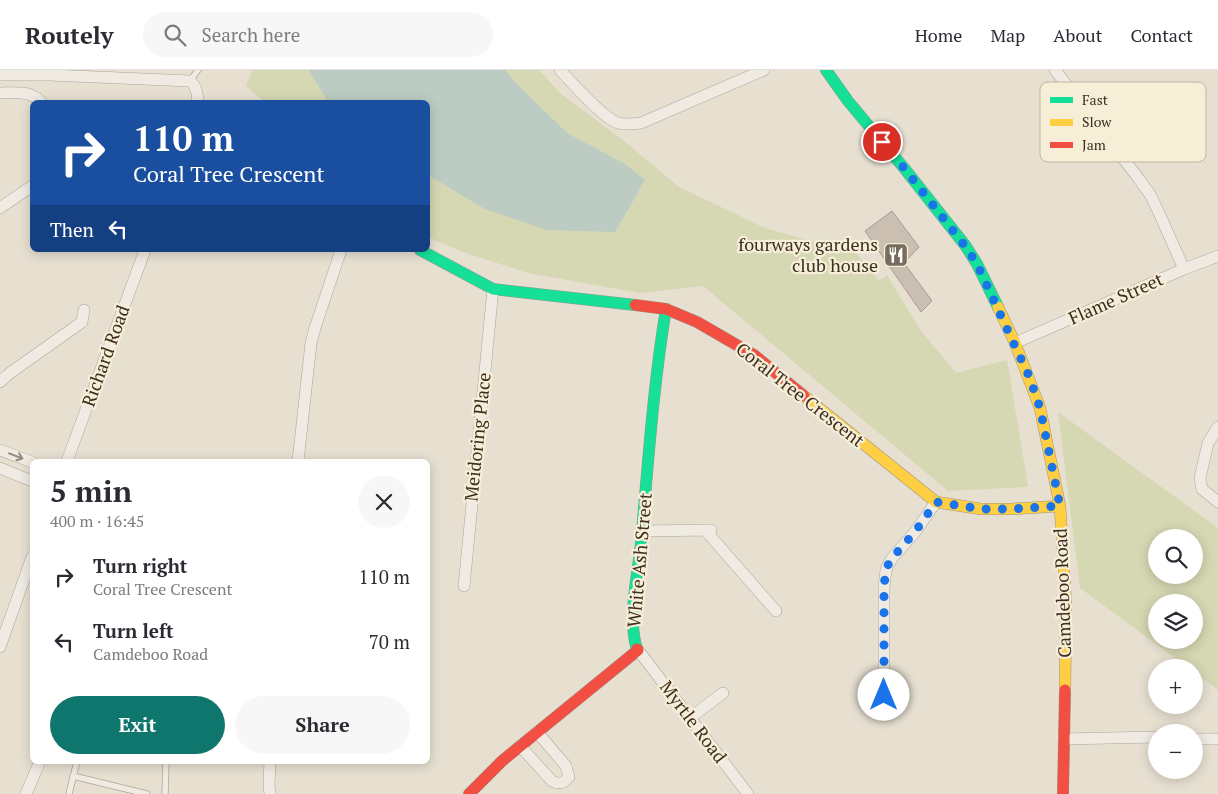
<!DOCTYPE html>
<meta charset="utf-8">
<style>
body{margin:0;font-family:"PT Serif",serif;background:#f7f7f7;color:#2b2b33;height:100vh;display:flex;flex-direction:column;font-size:19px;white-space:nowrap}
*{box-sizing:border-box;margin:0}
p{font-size:16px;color:#7c7c81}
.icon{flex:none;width:28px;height:28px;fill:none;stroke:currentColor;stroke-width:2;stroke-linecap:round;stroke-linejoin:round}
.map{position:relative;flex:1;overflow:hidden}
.drawer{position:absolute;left:30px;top:389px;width:400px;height:305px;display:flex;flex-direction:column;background:#fff;border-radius:8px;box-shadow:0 2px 12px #0003}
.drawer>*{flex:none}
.top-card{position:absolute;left:30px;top:30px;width:400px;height:152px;border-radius:8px;box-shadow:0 2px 12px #0003;background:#1a4fa0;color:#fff;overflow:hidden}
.controls{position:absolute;left:1148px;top:459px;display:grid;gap:10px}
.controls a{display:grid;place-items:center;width:55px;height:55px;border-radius:50%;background:#fff;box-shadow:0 2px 12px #0003;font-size:25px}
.pin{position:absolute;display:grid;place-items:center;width:42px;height:42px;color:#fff;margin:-21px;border:2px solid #fff;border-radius:50%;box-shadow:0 1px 5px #0007}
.me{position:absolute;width:55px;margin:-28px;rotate:0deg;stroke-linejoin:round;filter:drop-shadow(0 0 4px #0008)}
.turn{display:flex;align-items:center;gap:18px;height:105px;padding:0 20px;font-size:22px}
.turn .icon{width:65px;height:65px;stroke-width:2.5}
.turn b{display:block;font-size:35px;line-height:42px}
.then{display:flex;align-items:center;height:48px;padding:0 20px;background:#0003;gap:10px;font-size:19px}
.round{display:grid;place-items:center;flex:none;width:52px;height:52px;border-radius:26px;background:#f7f7f7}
.summary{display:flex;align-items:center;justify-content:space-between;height:85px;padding:0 20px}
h1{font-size:30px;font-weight:700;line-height:38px}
.action{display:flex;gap:10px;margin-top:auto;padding:10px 20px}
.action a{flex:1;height:58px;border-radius:30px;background:#0f766e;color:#fff;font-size:20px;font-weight:700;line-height:58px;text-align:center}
.action a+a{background:#f7f7f7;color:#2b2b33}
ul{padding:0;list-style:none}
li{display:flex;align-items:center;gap:15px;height:65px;padding:0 20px}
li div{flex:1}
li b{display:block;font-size:19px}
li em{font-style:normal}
header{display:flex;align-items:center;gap:30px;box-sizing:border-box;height:70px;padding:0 25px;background:#fff;border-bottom:1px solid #e1e1e2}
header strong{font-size:24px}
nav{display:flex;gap:28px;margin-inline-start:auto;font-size:18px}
.search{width:350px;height:45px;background:#f7f7f7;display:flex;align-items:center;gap:12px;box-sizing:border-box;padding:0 18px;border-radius:28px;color:#7c7c81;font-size:19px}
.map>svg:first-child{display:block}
.green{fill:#d6d7b3;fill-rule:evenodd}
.water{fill:#bcccc2}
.building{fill:#cbbfb2;stroke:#a89c90}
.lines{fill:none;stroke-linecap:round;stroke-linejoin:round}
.lane-casing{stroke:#ada599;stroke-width:7}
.street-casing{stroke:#ada599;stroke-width:12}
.fast-casing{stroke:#9c958a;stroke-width:12}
.slow-casing{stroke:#9c958a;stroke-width:12}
.jam-casing{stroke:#9c958a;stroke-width:12}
.lane{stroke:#efebe3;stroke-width:5.5}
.street{stroke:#efebe3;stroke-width:11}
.fast{stroke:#16e098;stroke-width:11}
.slow{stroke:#ffcf43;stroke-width:11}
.jam{stroke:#f24e42;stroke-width:11}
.oneway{stroke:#968c82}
.route{stroke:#1a73e8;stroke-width:9;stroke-dasharray:0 16.2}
.labels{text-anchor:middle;stroke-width:4.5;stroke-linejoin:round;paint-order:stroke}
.poi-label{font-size:18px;fill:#3d2e20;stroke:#f7eed8;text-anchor:end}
.street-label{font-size:18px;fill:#3d2e20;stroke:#f7eed8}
.key{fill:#f7eed8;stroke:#bfb4a1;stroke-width:1}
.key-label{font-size:14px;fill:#3d2e20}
</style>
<header>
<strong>Routely</strong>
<div class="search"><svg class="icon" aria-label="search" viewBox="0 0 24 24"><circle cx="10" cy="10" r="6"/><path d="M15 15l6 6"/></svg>Search here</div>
<nav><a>Home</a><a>Map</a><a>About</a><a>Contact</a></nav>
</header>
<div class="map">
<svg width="1218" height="724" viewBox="0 0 1218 724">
<rect width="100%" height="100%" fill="#e7e0d1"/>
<path class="green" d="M252,0H539L560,23L624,71L679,117L765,158L857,184L879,211L887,205L921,261L956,303L1007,290L1028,417L948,421L703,216L640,223L528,203L460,181L428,167V32H264L246,16Z
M1058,342L1218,458V620L1194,602V598L1187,597L1080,518ZM1156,468H1194V505H1156ZM1156,532H1194V570H1156Z"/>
<path class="water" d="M309,0H505L514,11L567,63L625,94L645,110L615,162L547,160L485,139L428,105V32H328Z"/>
<path class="building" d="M892,141L919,177L904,193L932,231L921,242L865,161Z"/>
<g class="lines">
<defs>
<path id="lane" d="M190,11L198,0
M73,706L147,724
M69,724L77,691
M165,724L166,691"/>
<path id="street" d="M560,0C572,13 603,48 618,53C625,55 633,54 641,53L764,0
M1055,0L1139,109L1151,126L1159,143L1184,199
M0,5H50L190,11C197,17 197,23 198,32
M0,23C15,23 30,20 41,32
M1104,64L1144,41
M0,138L32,116
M1015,273L1184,199L1218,186
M0,312L10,303L82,252L84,240
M1218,357L1208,373L1200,408L1202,419L1218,432
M0,380L32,392
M67,391L145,180
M298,391L311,273L315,258L341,180
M0,398L32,411
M705,460L776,541
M642,461L711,460
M464,516L493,219
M0,577L32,487
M638,580L748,724
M884,625V517L886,500L888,495L893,487L915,462L936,432
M690,648L723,623
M1064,669L1156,667
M1194,669H1218
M520,676L552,711C559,715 564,713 569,707L566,696L537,662
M26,724L40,691
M270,724L269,714L270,691"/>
<path id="fast" d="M826,0L848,31L904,98L965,175L977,194L998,237
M420,180L493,219L635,235
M637,579C627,549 638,504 641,473C648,395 653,317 666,239"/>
<path id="slow" d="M998,237L1015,273L1040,338L1060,436L1066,534L1065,620
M804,326L936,432L981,439H1010L1060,436"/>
<path id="jam" d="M635,235L666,239L697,252L754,285L804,326
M469,724L502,691L638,580L637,579
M1063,724L1065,620"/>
</defs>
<use href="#lane" class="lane-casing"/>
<use href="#street" class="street-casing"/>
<use href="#fast" class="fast-casing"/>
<use href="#slow" class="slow-casing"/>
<use href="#jam" class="jam-casing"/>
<use href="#lane" class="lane"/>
<use href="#street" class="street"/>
<use href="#fast" class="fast"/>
<use href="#slow" class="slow"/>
<use href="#jam" class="jam"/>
</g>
<defs><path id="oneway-shaft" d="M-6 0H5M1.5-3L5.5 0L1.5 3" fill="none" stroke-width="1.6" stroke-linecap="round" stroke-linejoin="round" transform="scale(1.25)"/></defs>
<use class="oneway" href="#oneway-shaft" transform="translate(16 386) rotate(21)"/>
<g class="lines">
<path class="route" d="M882,72L904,98L965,176L977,194L1014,274L1029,306L1040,338L1060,436L1010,439H981L936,432L915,462L893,487L888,495L886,500L884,516V625"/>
</g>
<defs>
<symbol id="restaurant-square" viewBox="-11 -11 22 22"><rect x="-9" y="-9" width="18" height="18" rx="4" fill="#786c5e" stroke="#f7eed8"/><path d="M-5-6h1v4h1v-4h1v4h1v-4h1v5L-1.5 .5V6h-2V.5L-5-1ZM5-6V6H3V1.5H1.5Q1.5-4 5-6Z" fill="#fff"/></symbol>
</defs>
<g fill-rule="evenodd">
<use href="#restaurant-square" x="882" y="171" width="28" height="28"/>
</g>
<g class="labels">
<g class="poi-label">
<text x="878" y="181">fourways gardens<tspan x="878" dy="21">club house</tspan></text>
</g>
<g class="street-label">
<text transform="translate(1116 229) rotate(-24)" y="6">Flame Street</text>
<text transform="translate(106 286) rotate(-70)" y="6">Richard Road</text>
<text transform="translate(800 325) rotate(38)" y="6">Coral Tree Crescent</text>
<text transform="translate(478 367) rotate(-84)" y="6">Meidoring Place</text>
<text transform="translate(640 490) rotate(-85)" y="6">White Ash Street</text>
<text transform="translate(1063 523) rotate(-92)" y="6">Camdeboo Road</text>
<text transform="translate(693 652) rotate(53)" y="6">Myrtle Road</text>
</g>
</g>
<rect x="1040" y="12" width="166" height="80" rx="8" class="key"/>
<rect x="1050" y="27" width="23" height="6" fill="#16e098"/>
<rect x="1050" y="49" width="23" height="7" fill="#ffcf43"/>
<rect x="1050" y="72" width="23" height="6" fill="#f24e42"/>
<g class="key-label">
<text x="1082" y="35">Fast</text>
<text x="1082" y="57">Slow</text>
<text x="1082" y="80">Jam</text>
</g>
</svg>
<div class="controls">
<a><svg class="icon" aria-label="search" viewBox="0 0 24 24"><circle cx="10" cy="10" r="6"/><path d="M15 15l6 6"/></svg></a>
<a><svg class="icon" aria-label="layers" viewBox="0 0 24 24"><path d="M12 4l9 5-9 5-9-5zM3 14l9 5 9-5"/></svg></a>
<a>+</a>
<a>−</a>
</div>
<div class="pin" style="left:882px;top:72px;background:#d93025"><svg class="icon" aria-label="arrive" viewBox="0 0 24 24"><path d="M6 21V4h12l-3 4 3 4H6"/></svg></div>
<svg class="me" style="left:884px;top:625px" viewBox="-20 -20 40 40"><circle r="19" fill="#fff"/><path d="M0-13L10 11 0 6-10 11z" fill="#1a73e8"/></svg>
<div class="top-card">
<div class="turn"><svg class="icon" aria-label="right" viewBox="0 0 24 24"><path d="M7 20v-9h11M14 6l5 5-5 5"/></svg><div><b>110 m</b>Coral Tree Crescent</div></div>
<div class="then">Then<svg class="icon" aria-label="left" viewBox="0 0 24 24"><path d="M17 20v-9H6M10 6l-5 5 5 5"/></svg></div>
</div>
<section class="drawer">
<div class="summary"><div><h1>5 min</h1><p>400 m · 16:45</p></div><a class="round"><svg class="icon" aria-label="close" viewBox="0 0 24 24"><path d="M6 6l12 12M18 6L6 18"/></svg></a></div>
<ul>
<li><svg class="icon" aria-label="right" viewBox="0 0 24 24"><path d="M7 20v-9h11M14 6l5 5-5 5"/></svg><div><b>Turn right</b><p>Coral Tree Crescent</p></div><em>110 m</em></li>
<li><svg class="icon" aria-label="left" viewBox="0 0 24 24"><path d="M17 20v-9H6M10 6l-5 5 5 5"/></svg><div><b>Turn left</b><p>Camdeboo Road</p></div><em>70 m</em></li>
</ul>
<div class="action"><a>Exit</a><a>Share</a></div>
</section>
</div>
